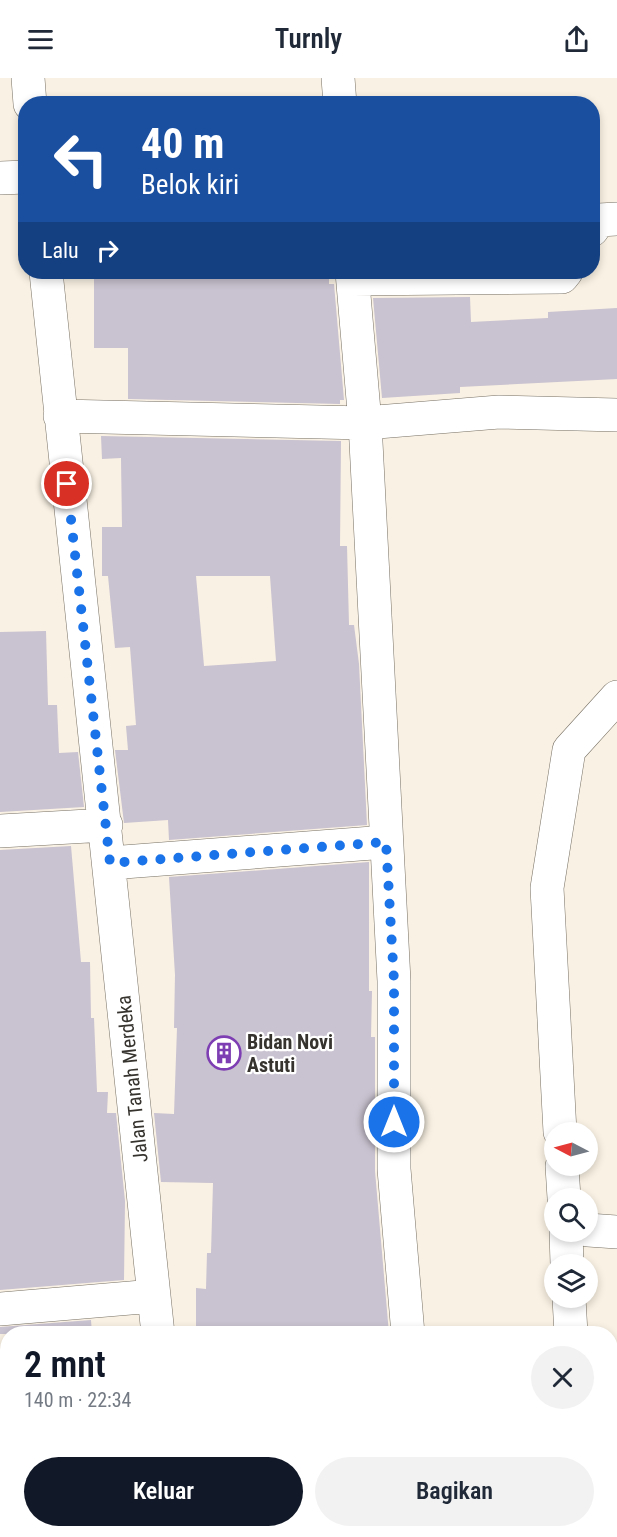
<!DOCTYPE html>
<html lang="id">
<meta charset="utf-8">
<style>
body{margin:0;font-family:"Roboto Condensed",sans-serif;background:#f2f2f3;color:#1f2937;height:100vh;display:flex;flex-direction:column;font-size:22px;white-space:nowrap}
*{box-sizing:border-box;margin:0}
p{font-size:20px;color:#747a83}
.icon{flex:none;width:33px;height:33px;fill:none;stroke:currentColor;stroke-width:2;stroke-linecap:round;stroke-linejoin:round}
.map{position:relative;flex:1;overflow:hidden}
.details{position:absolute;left:0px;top:1248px;width:618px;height:212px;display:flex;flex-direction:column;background:#fff;border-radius:24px 24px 0 0;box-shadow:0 3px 9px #0003}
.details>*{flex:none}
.hud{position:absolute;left:18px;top:18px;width:582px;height:183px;border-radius:24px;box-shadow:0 3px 9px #0003;background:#1a4fa0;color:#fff;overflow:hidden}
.needle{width:39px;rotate:276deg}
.tools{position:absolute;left:544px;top:1044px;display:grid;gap:12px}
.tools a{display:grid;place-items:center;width:54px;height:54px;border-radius:50%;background:#fff;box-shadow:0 3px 9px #0003;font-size:30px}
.pin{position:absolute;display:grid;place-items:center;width:51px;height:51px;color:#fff;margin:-26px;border:3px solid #fff;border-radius:50%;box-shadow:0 2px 6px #0007}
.me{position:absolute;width:66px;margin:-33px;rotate:0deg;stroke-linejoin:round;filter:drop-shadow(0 0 4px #0008)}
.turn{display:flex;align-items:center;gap:21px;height:126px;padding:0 24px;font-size:27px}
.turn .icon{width:78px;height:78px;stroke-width:2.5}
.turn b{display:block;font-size:42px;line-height:51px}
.then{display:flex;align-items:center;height:57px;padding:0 24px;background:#0003;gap:12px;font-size:22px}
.round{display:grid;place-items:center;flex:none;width:63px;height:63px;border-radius:32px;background:#f2f2f3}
.headline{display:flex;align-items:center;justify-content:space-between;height:102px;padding:0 24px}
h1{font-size:36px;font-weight:600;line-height:45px;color:#111827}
.primary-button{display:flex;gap:12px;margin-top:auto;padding:12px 24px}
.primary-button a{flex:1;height:69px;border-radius:36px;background:#111827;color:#fff;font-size:24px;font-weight:600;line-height:69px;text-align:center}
.primary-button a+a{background:#f2f2f3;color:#1f2937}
header{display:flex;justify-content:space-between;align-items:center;height:78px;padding:0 24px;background:#fff;font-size:27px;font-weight:600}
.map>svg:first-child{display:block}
.building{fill:#c9c2d0;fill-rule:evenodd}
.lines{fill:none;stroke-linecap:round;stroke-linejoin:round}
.minor-casing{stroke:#777064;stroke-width:34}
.minor{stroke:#fff;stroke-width:33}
.route{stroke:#1a73e8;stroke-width:10;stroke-dasharray:0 18}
.labels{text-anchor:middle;stroke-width:4.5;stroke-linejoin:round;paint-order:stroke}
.poi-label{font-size:20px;font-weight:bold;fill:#36332e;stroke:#fff;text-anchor:start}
.street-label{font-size:20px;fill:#36332e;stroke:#fff}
</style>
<header><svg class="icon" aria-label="menu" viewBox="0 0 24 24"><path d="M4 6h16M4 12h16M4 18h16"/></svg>Turnly<svg class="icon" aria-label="share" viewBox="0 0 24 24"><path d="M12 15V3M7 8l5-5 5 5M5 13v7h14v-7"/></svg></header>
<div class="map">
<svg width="617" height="1459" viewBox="0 0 617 1459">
<rect width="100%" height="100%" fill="#f9f1e3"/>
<path class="building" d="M251,194H329V206H334L344,322H340V326L128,321V270H94V198Z
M470,219L471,244L548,240V234L617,230V301L460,309V315L382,320L373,220Z
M101,358L341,363L340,468H347L349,547H354L359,586L367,747L169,762L168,742L124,745L115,672H128L126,648L136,647L130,569L115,570L108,498H102V449H122L121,380L102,381ZM196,498H270L276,583L204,588Z
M46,553L48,627H57L59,675L78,674L84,729L0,734V554Z
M71,768L81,884H90L91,940H94L97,1014H108L107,1035H116L125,1123L124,1202L0,1212V772Z
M369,784V913H372L371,959H375V1093L389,1256H196V1210L206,1211L207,1175H211L213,1105L161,1104L154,1035L174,1036L177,950H174L175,897L169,799Z
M91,1242L92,1256H0V1249Z"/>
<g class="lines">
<defs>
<path id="minor" d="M28,0L30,26
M338,0L340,26
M0,100L26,99
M592,152L599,142L617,141
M46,194L158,1256
M352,194L365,345L394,903V1091L408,1256
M353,201L562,199L566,194
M60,338L365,345L499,334L617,337
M0,753L106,747
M110,785L386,764
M560,1054L547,810L569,672L617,619
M562,1088L564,1120
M588,1152L617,1154
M566,1154L567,1186
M569,1220L571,1256
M0,1231L154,1218
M179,1452L180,1459
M433,1452L434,1459
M581,1452L582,1459"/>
</defs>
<use href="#minor" class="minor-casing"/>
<use href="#minor" class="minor"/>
</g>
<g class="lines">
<path class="route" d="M67,406L110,785L386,764L394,903V1044"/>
</g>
<defs>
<symbol id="building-ring" viewBox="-11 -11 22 22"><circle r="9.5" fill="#fff" stroke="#7e3eb3" stroke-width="1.5"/><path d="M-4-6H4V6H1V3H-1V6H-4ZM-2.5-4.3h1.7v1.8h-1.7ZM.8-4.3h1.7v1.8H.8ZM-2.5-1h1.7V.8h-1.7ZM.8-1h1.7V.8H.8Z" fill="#7e3eb3"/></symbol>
</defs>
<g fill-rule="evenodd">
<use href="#building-ring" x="205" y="956" width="38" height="38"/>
</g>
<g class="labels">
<g class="poi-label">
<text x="247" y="971">Bidan Novi<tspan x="247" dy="23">Astuti</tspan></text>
</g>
<g class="street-label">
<text transform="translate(132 1001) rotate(-96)" y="7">Jalan Tanah Merdeka</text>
</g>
</g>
</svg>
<div class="tools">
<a><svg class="needle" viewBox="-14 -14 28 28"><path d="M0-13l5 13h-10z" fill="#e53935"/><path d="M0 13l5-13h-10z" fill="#747a83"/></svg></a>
<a><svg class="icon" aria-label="search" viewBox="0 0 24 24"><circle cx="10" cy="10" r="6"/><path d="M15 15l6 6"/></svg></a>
<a><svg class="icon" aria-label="layers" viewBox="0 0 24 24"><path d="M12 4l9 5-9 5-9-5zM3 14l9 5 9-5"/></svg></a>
</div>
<div class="pin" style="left:67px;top:406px;background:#d93025"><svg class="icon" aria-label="arrive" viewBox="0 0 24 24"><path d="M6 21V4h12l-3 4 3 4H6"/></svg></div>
<svg class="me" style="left:394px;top:1044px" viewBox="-20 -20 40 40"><circle r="17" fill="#1a73e8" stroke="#fff" stroke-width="3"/><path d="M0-11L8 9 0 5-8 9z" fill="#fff"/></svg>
<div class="hud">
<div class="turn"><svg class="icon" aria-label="left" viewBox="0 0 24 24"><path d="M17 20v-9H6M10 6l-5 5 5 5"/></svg><div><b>40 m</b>Belok kiri</div></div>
<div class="then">Lalu<svg class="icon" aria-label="right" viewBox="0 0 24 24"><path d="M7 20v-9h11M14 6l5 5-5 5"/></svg></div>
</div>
<section class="details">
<div class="headline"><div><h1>2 mnt</h1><p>140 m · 22:34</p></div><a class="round"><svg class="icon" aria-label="close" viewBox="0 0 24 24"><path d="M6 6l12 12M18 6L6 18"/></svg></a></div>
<div class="primary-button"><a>Keluar</a><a>Bagikan</a></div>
</section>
</div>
